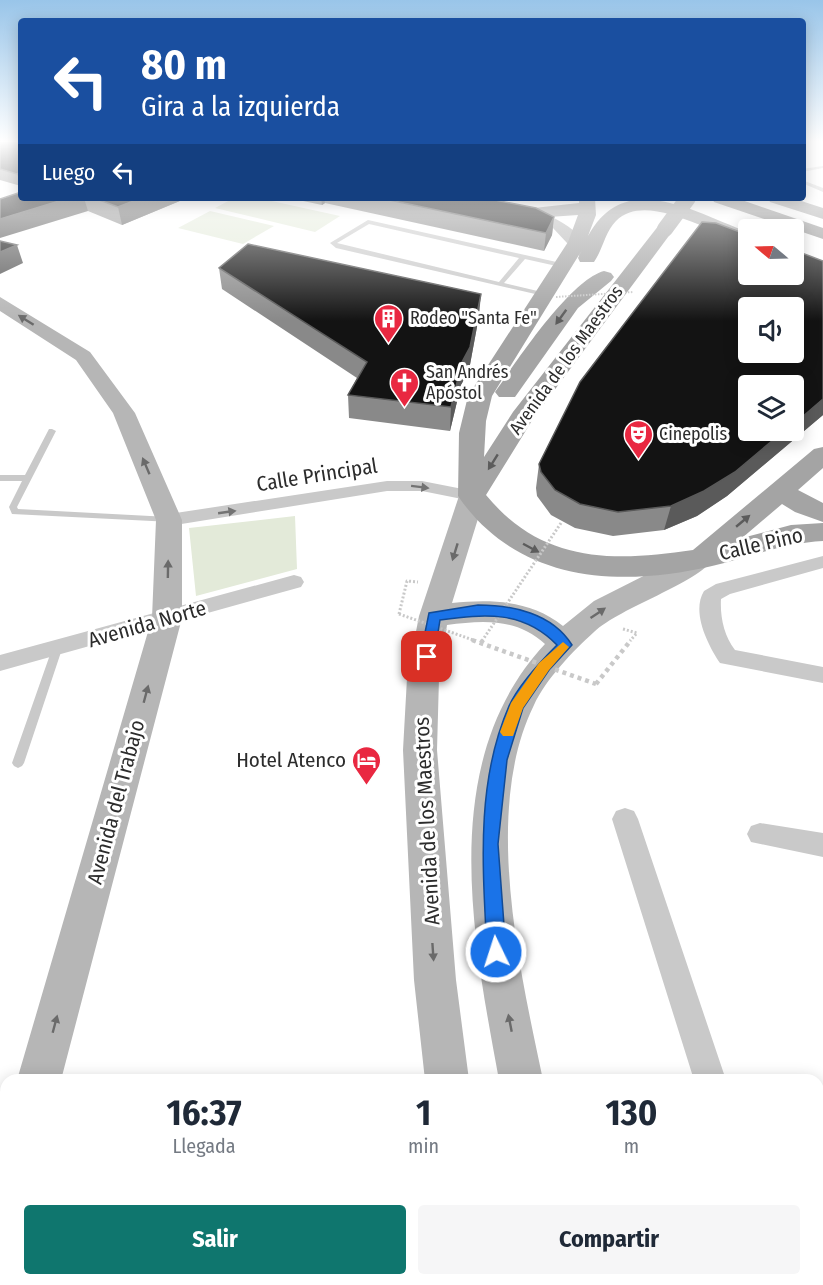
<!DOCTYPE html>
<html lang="es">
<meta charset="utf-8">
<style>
body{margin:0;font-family:"Fira Sans Condensed",sans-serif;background:#f6f6f7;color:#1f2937;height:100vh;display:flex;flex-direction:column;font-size:22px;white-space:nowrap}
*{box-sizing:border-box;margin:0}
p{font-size:20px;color:#747a83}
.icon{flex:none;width:33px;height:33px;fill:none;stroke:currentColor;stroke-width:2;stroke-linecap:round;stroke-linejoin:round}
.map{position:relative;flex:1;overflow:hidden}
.panel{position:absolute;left:0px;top:1074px;width:824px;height:212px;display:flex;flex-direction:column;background:#fff;border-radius:18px 18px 0 0;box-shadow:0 3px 15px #0003}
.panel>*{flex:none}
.top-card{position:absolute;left:18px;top:18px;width:788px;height:183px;border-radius:6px;box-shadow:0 3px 15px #0003;background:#1a4fa0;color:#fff;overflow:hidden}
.needle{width:39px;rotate:289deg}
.buttons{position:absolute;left:738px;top:219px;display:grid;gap:12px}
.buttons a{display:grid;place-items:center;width:66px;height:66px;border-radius:6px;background:#fff;box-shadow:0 3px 15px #0003;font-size:30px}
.pin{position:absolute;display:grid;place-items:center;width:51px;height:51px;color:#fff;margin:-26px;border-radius:12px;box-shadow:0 3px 9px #0006}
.me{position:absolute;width:66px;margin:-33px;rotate:356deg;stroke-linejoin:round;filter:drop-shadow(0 0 4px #0008)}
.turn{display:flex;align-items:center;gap:21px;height:126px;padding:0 24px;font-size:27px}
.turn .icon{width:78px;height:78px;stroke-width:2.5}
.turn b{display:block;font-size:42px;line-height:51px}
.then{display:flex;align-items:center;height:57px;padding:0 24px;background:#0003;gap:12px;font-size:22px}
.eta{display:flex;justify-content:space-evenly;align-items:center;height:102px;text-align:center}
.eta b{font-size:36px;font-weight:700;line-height:42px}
.action{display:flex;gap:12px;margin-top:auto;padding:12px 24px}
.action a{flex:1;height:69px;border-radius:6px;background:#0f766e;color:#fff;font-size:24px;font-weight:700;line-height:69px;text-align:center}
.action a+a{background:#f6f6f7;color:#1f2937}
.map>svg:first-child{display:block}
.green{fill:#e3ead9}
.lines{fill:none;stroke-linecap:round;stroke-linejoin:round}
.path-far1{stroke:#c9c9c9;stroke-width:3;stroke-dasharray:2 2;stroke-linecap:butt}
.path{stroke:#c9c9c9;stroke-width:4.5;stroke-dasharray:4 4;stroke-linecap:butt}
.lane{fill:#c9c9c9;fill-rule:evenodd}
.street{fill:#c9c9c9;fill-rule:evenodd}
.secondary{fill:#b6b6b6;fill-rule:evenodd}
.primary{fill:#a4a4a4;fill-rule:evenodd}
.highway{fill:#939393;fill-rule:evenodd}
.path-bridge-far2{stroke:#c9c9c9;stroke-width:2;stroke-dasharray:1.5 1.5;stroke-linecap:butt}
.path-bridge-far1{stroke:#c9c9c9;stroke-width:3;stroke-dasharray:2 2;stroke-linecap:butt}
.path-bridge{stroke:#c9c9c9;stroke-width:4.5;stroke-dasharray:4 4;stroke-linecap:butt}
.primary-bridge{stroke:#a4a4a4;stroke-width:16}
.wall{fill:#898989}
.shaded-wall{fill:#5a5a5a}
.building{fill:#131313;stroke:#5a5a5a;stroke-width:1.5;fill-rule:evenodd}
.oneway{fill:#5c5c5c}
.oneway2{fill:#6a6a6a}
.oneway3{fill:#737373}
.route{fill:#1a73e8;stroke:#114b97;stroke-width:1.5}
.slow{fill:#f59e0b}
.labels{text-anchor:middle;stroke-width:6;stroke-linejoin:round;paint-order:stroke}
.far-poi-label{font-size:18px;fill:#2c2c2c;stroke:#fff;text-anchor:start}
.far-street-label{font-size:18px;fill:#2c2c2c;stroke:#fff}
.street-label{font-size:21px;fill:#2c2c2c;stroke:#fff}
.poi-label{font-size:21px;fill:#2c2c2c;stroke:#fff;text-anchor:end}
</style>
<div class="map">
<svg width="823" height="1285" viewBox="0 0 823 1285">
<rect width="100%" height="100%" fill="#fff"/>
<path class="green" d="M234,198H258L340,216L315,232L215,208Z
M210,211L274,226L243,244L178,228Z
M295,516L297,569L196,596L189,528Z"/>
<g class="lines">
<path class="path-far1" d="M399,614L407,581L418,582
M623,629L637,633L630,641"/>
<path class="path" d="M596,684L631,640"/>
<path class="lane" d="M823,166V168L802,172V169Z
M802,180L823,188V192L802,183Z
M527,198H535L532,200Z
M368,220L561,263L564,265L561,267L525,259L504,283L546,293V295L544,296L336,248L330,243ZM369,224L519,258L499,282L337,243Z
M49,429H52L56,431L17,507L18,509L169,517L172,518L174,520L172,522L12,514L9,507L22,481H0V475H25Z
M57,645L62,649L24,763L22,766L18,768L14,766L12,763L52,649Z"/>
<path class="street" d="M387,481H422L478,492L481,496L472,501L422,491H387L169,526L160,520L169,514Z
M823,556V568L730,594L721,599C720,617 724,636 735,650L823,667V683L720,663C708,645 691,612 704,591L716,584Z
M294,575L301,577L304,582L301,587L0,671V655Z
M625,808L634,811L638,819L726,1080H694L612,819L616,811Z
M760,823L823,833V857L751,842L747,834L751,826Z
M756,1280H792L794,1285H758Z"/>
<path class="secondary" d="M455,198C509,198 564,209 597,255L588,260L582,259L553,228L529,217L458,201Z
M0,297L90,352L135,413L182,520V618L61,1080H17L152,618L156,520L113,413L76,360L0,311Z
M472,488L481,491L485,496L452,603C491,599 531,600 563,626L594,601L689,553L699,550L709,553L713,559C698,583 621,607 594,632C573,651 546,679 534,705C482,810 520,970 543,1080H499C473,938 436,761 545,644C517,618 483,620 447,625L439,678L437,750L456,980L469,1080H425L414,980L403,750L407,678L419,616L459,496L463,491Z
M6,1176V1244L0,1247V1178Z
M446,1280H497L498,1285H446Z
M533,1280H584L586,1285H534Z"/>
<path class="primary" d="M579,198H595L596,215L588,236C625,168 693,212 748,232V243C713,236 647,190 616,221C605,232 603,249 594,262H580L578,258L582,250L492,396L486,421L484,457L513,412L659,225H671L674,229L533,419L486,495C542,563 612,562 693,550L814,449L823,447V468L798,490L823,503V522L795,512L782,504L742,538L791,525L823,523V541C784,543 750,557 712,566C618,588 517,582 458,496L459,433L468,396L568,242L578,215L534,218L525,213L534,208L579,203Z
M768,198H792L823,208V219L770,202Z
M604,271L611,273L614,277L611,281L578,308L515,397H499L495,392C516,362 570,280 604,271Z"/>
<path class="highway" d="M712,198H736L823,228V239L714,202Z"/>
<path class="path-bridge-far2" d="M556,297L633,292"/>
<path class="path-bridge-far1" d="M399,614L476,641
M482,641L561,523"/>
<path class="path-bridge" d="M472,640L596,684
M481,643L483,640"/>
<path class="primary-bridge" d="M665,229L688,198"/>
</g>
<path class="wall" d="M0,141H21V186L0,180Z
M21,198H187L122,225L88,211Z
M289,198H485L554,217L552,235L544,251L325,203L322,205Z
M823,261V415L727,496L697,516L664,530L613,536L575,528L551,515L537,496L536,488L539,464Z
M219,268L479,316L469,370L461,385L450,431L349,418L348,395L357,378L222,289Z"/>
<path class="shaded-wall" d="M21,172V185L17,174Z
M69,198H84L88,211L0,238V219Z
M141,198H187L122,225L118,207Z
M321,198H324L325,203L322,205Z
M554,217L552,235L544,251L546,233Z
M17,245L23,263L0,274V252Z
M481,294L479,316L469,370L461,385L450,431L451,407L462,362Z
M823,399V415L727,496L697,516L664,530L671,506L785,430H794V424Z"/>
<path class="building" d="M0,141H21V172L17,174L0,169Z
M21,192V198H69L0,219V199Z
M94,198H141L118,207Z
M380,198H485L536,208L554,217L546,233Z
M702,222L716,223L748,235V274H794V250L823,261V399L794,424V386H748V430H785L735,472L704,491L671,506L618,512L580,504L555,490L541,472L539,464L580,382ZM748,308H794V352H748Z
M0,241L17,245L0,252Z
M248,244L481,294L470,347L462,362L451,407L348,395L367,362L219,268Z"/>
<defs><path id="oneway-solid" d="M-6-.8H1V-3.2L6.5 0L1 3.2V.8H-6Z" transform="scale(1.5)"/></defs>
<g class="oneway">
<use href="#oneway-solid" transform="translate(561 317) rotate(126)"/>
<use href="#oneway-solid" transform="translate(493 462) rotate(122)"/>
<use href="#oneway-solid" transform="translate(743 521) rotate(-40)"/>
<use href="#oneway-solid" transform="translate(531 548) rotate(28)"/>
</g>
<g class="oneway2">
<use href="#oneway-solid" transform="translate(26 320) rotate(-148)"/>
<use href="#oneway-solid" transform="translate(146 466) rotate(-113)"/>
<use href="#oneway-solid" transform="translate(455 552) rotate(107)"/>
<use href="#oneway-solid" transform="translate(168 569) rotate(-89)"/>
<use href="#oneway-solid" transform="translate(598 613) rotate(-34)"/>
<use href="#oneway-solid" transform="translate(146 694) rotate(-75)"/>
<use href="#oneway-solid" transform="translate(433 952) rotate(86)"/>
<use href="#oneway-solid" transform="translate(510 1023) rotate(-101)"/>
<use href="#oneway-solid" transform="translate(55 1024) rotate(-75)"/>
</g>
<g class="oneway3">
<use href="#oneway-solid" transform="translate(420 487) rotate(7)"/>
<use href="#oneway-solid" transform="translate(227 512) rotate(-8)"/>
</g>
<linearGradient id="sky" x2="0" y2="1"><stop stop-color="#99c5e9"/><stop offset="0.44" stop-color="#fff"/><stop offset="1" stop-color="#fff" stop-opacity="0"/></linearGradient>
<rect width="823" height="321" fill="url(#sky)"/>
<path class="route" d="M478,605C512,605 552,613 572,645L549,670L523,708L507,760L498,844L506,952L503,958L496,961L490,958L487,952C483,870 475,784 509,706C519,684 540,662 557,645C523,610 485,614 440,620L434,657L432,661H422L420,657L429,613Z"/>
<path class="slow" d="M563,642L569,647L549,670L523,708L513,736H503L500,732L511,703L539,663Z"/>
<defs>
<symbol id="building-pin" viewBox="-11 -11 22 30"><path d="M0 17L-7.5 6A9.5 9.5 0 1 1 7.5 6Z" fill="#e92841" stroke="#fff"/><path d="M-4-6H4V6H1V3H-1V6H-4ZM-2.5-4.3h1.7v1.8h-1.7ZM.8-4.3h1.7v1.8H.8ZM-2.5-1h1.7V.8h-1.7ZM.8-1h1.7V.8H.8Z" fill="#fff"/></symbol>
<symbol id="church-pin" viewBox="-11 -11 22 30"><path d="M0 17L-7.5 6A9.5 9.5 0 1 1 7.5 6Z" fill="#e92841" stroke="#fff"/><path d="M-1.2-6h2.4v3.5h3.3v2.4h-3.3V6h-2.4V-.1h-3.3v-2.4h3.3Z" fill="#fff"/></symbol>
<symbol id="theatre-pin" viewBox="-11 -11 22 30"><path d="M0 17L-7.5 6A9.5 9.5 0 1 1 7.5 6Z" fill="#e92841" stroke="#fff"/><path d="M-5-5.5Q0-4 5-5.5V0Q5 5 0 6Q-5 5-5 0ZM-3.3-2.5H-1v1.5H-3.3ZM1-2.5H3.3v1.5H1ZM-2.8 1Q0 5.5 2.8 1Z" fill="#fff"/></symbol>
<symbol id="hotel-pin" viewBox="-11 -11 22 30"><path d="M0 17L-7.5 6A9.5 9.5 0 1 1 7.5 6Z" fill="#e92841" stroke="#fff"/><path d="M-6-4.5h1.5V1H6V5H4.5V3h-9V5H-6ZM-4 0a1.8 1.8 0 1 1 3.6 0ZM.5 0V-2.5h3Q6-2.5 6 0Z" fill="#fff"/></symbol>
</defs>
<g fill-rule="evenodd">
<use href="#building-pin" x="372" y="302" width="33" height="45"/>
<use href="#church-pin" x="388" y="366" width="33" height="45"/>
<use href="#theatre-pin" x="622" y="418" width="33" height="45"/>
<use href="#hotel-pin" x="350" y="744" width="33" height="45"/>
</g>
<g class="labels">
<g class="far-poi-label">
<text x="410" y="324">Rodeo "Santa Fe"</text>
<text x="426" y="378">San Andrés<tspan x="426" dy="21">Apóstol</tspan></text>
<text x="659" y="440">Cinepolis</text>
</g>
<g class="far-street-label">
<text transform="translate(566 360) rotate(-54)" y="6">Avenida de los Maestros</text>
</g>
<g class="street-label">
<text transform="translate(317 475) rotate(-9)" y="7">Calle Principal</text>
<text transform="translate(761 544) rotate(-13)" y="7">Calle Pino</text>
<text transform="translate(147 624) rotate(-16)" y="7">Avenida Norte</text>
<text transform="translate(116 802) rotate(-75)" y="7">Avenida del Trabajo</text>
<text transform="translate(427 821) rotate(-93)" y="7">Avenida de los Maestros</text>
</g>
<g class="poi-label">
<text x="346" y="767">Hotel Atenco</text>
</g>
</g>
</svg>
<div class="buttons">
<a><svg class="needle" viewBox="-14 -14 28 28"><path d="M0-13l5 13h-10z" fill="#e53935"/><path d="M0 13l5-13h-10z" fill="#747a83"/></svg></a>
<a><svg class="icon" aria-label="sound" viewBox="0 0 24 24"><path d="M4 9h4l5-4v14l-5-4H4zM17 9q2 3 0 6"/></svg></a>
<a><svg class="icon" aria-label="layers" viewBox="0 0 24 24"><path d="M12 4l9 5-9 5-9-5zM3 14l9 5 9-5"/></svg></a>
</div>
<div class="pin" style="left:427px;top:657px;background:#d93025"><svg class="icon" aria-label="arrive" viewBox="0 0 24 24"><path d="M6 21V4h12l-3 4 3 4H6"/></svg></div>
<svg class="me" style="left:496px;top:952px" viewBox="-20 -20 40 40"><circle r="17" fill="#1a73e8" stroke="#fff" stroke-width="3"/><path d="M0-11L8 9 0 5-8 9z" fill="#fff"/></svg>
<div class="top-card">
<div class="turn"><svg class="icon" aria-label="left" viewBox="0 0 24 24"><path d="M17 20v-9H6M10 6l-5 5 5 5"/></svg><div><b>80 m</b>Gira a la izquierda</div></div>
<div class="then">Luego<svg class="icon" aria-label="left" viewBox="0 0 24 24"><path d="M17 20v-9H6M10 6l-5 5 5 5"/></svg></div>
</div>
<section class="panel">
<div class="eta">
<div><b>16:37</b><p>Llegada</p></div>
<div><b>1</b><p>min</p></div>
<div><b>130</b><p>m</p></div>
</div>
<div class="action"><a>Salir</a><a>Compartir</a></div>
</section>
</div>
